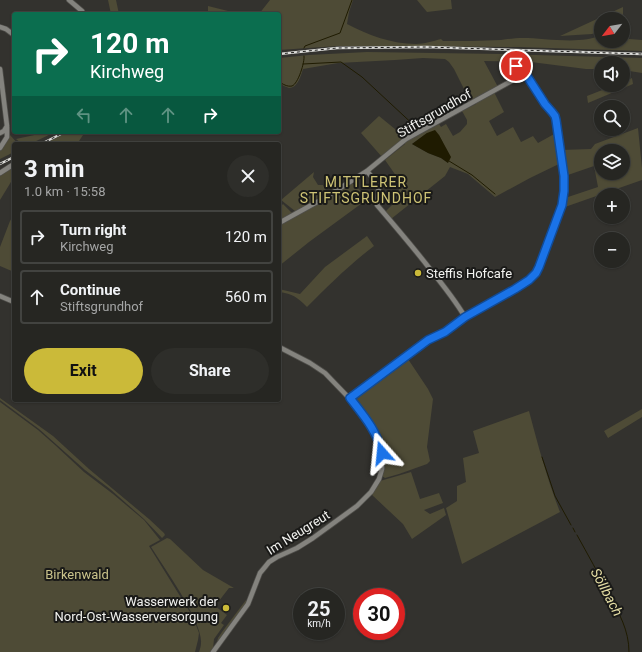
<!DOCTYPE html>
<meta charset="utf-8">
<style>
body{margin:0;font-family:Roboto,sans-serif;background:#2e2e2a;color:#f1f3f6;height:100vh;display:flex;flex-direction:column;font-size:15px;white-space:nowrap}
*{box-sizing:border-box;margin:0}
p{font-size:13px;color:#a4a5a5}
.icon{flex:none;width:22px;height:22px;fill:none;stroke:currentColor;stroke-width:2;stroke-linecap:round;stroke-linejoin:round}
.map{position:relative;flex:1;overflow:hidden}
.side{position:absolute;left:12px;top:142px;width:269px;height:260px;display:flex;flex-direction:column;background:#262622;border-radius:4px;box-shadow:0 1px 3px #0004,0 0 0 1px #424340}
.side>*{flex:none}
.guide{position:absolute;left:12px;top:12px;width:269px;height:122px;border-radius:4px;box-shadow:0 1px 3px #0004,0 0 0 1px #424340;background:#0b6e4f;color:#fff;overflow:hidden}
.needle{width:26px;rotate:239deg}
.tools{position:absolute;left:594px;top:12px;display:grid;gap:8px}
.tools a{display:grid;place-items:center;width:36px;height:36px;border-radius:50%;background:#262622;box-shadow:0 1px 3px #0004,0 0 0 1px #424340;font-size:20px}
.speed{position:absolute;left:293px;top:588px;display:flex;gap:8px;font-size:20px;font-weight:700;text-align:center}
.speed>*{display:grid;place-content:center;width:52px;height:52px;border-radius:50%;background:#262622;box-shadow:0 1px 3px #0004,0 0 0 1px #424340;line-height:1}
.speed small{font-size:10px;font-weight:400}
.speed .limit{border:6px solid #d22;background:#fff;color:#111}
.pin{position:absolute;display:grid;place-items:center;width:34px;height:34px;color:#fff;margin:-17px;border:2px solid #fff;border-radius:50%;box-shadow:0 1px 4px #0007}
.me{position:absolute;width:44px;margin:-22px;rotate:342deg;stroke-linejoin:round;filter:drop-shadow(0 0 3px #0008)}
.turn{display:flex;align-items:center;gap:14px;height:84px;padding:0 12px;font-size:18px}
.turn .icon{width:52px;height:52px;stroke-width:2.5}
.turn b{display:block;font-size:28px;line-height:34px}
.lanes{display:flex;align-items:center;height:38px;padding:0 12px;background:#0003;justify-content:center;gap:20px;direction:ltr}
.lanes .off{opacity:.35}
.round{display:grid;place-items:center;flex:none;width:42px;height:42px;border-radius:21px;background:#2e2e2a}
.headline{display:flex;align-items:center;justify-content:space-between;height:68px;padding:0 12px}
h1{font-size:24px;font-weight:700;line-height:30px}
.primary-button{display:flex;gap:8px;margin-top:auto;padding:8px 12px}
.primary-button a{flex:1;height:46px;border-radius:24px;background:#cbba39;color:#111;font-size:16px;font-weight:700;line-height:46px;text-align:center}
.primary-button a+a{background:#2e2e2a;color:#f1f3f6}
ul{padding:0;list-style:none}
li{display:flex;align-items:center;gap:12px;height:54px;margin:0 8px 6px;padding:0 4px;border:2px solid #424340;border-radius:4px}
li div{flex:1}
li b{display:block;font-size:15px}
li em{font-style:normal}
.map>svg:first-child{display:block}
.green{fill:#4e4b36;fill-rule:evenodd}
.water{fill:#1f1b01}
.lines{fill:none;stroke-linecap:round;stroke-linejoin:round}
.stream{stroke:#1f1b01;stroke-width:1}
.minor-casing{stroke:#4f4e4a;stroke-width:6}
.minor{stroke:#84837e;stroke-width:4.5}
.rail-casing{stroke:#dcdcd9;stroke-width:2.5}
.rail{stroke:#1a1a18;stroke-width:1;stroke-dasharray:3;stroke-linecap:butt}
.route-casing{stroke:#114b97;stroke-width:10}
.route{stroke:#1a73e8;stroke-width:7}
.poi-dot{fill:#cbba39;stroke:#1a1a18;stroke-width:1.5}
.labels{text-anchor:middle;stroke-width:4;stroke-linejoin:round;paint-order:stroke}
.street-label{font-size:13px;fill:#f2f2ef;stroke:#1a1a18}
.poi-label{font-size:13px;fill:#f2f2ef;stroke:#1a1a18;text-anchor:start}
.park-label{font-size:13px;fill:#cac38b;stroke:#1a1a18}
.neighbourhood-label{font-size:14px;letter-spacing:1px;fill:#cec375;stroke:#1a1a18}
.water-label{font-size:14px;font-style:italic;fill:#e4dda4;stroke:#1a1a18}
</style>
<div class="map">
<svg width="642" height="652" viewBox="0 0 642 652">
<rect width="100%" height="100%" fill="#33322e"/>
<path class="green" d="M108,0H116L119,14H111Z
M270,0H353L349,12L347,24C368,35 392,44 416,44C424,44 433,41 441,39L443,41C462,41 482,41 501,40C508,39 515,38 523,38C544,38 582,45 601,35V41H623V23L626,21L629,39L642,40V51L518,47L401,46H338L279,50V14H259Z
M417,0H451L452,9L427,12Z
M208,6L240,14H208Z
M623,7V16L621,19H601V31H600L592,34L560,36Z
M367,52L501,54L642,58V73L623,70V63H601V69H586L531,62L484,61L498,87L470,101L454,69L449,62L445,59L423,58L395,60L338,63L303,69C301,75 298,88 289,88C286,87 282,85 279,83V58L309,55Z
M632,78L633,84L588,103L587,96L615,85H623V82Z
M494,92L504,112L489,121L497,136L513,127L521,142L533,136L538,143L556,133L561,163L530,178L495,197L468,174L450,167L445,176L391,219L385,212L393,204L399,189V180L385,160L405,144V142L407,141L439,124L441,127L446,124L453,136L460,132L467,124V120L462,111L476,104L475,102ZM427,133L439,135L443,143L448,163L441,158L428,153L412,144Z
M379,116L406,138L382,157L361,133Z
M638,128L642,168V180L565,207L564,203L565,198L598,187L594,166L565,176L561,150L591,149L595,144ZM601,151H623V173H601Z
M40,132H55L30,144H22L16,139L39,134Z
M68,132H91L83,135L77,144H44Z
M10,135L18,144H14V152L0,159V149Z
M14,168V177L0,200V175L8,170H9Z
M314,172L313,177L318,185H323L328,194L298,211H295L281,200Z
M352,183L369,198L309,242L279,266V224Z
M283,204L293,214L279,222V208Z
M14,214V272L0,266V247L10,221Z
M367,236L374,246C349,265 329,285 307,307C297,297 293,294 279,292V289L300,294L325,267Z
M406,358L408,359L428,389L433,399L427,447L430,461L427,464L399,474L385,478L382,476L384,460L382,448L353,401L354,398Z
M0,398L53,436L89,469L149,519L164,533L165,535L162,538L144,519L110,489L85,470L39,429L0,400Z
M0,402L38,430L55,445L84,472L113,494L144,520L160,540L149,546L193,617L199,633L198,640L195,652H0Z
M642,409V417L608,438L604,431Z
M529,411C538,445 547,479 560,512L462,564L446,508L457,501V486L466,482L463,458L479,453L473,431Z
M411,472L420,499L439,493L443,503L424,510L430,514L444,508L446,515L412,539L403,524L371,494L380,481Z
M167,538L170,539L203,570L234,588H229L215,606L227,615L221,623L224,625L214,639L213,649L210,652H199C200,649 201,646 201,643C203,622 163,566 151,547Z
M246,600L247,603L217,642L218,638L222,632Z"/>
<path class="water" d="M435,130L439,135L451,157L448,163L441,158L428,153L412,144L427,133Z"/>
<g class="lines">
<path class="stream" d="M304,48L305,46L340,33L352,0
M303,64L341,62L362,77L418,129
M279,82C283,84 287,87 292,86C298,84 305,62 304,56
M449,161L472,175L495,194
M542,457L555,496L571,525
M573,528L575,532
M577,535C588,555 599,574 609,595C619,613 629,630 629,652"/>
<defs>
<path id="minor" d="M69,0L82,11
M0,27L6,29L14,35
M0,69L7,126L4,131L0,133
M515,80L516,66
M0,148L7,137V127
M367,171L379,186L377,205C395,226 413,247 430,269C443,285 455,300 465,317
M0,173L14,164
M279,223L326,197L367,171L406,139L524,74
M0,296L14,302
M350,399L428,340L445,332L465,317L515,289L529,280L536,273L539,267L562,205L564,191V176L556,120L552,112L545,104L527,76L516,66
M213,652L248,604L260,573L265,567L269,562L277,557L297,548L313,538L357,506L371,492L379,479L382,469V453L377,437L369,423L350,399L325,373L310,363L279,347"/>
</defs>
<use href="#minor" class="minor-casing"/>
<use href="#minor" class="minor"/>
<defs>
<path id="rail" d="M279,54L337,48L427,47L642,54
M41,144L65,132
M0,164L14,157"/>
</defs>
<use href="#rail" class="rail-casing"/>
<use href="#rail" class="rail"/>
</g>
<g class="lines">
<defs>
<path id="route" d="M382,453C377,431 364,416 350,398L428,340L445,332L465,317L515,289L529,280L536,273L539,267L562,205L564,191V176L556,120L555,116L552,112L545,104L527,76L516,66"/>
</defs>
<use href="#route" class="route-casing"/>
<use href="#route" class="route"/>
</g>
<g class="poi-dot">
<circle cx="418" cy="273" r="4"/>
<circle cx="226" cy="608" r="4"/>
</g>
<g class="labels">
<g class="street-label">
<text transform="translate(434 113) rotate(-30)" y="5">Stiftsgrundhof</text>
<text transform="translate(298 532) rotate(-32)" y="5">Im Neugreut</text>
</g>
<g class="poi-label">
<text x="426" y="278">Steffis Hofcafe</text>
<text x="218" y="606" text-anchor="end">Wasserwerk der<tspan x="218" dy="15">Nord-Ost-Wasserversorgung</tspan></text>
</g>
<g class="park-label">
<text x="77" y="579">Birkenwald</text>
</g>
<g class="neighbourhood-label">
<text x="366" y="187">MITTLERER<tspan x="366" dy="16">STIFTSGRUNDHOF</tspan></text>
</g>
<g class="water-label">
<text transform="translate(607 592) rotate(62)" y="5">Söllbach</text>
</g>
</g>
</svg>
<div class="tools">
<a><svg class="needle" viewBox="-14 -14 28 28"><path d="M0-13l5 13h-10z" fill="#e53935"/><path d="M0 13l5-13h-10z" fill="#a4a5a5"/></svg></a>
<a><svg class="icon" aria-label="sound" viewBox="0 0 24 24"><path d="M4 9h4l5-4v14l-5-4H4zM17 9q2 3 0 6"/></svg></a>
<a><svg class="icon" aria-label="search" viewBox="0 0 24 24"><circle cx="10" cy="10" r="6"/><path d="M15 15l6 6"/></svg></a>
<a><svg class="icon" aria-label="layers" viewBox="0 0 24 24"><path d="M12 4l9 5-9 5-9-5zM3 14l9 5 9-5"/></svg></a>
<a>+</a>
<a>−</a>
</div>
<div class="speed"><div>25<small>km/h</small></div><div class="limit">30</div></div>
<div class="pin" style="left:516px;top:66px;background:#d93025"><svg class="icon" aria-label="arrive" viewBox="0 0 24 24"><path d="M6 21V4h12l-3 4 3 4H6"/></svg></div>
<svg class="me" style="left:382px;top:453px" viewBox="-20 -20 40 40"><path d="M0-17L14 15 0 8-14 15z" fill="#1a73e8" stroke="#fff" stroke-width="4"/></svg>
<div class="guide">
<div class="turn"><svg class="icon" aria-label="right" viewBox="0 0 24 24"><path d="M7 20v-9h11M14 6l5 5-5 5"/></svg><div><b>120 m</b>Kirchweg</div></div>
<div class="lanes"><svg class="icon off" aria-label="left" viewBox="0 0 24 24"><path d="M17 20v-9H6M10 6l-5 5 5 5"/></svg><svg class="icon off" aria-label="ahead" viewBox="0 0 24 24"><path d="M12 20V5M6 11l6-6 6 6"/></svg><svg class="icon off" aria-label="ahead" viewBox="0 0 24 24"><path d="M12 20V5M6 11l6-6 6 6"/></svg><svg class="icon" aria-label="right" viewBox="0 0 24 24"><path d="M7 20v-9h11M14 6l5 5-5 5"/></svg></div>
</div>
<section class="side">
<div class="headline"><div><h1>3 min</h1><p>1.0 km · 15:58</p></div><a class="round"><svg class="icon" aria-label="close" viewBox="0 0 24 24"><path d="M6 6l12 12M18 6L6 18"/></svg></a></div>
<ul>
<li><svg class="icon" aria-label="right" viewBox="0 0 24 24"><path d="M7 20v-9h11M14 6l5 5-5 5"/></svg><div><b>Turn right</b><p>Kirchweg</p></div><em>120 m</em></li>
<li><svg class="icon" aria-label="ahead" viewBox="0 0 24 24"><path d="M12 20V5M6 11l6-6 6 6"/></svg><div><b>Continue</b><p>Stiftsgrundhof</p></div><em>560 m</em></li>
</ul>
<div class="primary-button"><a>Exit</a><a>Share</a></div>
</section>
</div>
